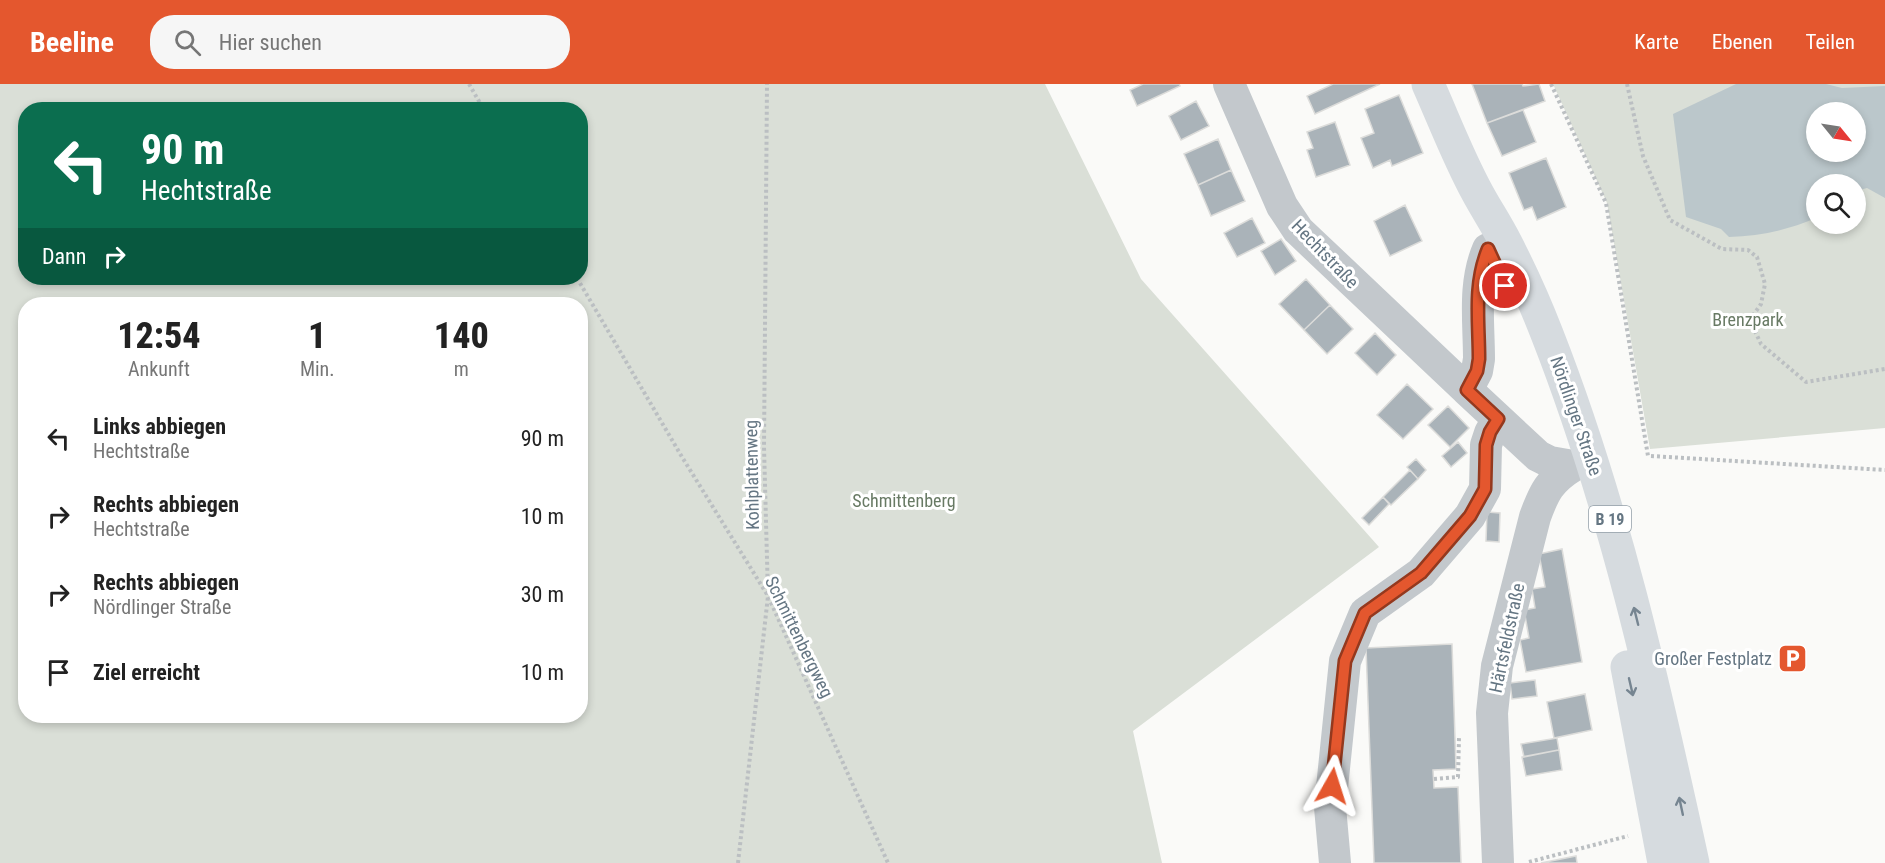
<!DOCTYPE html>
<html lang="de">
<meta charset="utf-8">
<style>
body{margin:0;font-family:"Roboto Condensed",sans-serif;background:#f6f6f6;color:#222;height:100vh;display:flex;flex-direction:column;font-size:22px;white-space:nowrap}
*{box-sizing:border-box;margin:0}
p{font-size:20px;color:#767676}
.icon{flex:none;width:33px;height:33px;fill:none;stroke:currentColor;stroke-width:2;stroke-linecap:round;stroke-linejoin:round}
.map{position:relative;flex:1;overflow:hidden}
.side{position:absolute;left:18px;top:213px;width:570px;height:426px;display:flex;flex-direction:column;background:#fff;border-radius:24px;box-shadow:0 3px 9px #0003}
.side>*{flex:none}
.top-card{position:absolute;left:18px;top:18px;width:570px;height:183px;border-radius:24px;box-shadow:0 3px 9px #0003;background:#0b6e4f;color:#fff;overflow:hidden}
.needle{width:39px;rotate:120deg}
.fabs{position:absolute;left:1806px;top:18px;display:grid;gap:12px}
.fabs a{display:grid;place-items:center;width:60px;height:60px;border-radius:50%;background:#fff;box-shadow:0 3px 9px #0003;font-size:30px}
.pin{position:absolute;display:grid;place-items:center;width:51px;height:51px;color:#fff;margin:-26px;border:3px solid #fff;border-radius:50%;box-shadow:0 2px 6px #0007}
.me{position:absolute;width:66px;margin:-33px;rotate:6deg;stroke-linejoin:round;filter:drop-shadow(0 0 4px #0008)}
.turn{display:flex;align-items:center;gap:21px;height:126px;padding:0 24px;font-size:27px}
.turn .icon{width:78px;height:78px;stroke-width:2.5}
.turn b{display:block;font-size:42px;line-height:51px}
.then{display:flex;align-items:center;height:57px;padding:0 24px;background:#0003;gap:12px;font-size:22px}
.eta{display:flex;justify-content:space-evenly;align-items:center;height:102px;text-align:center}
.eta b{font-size:36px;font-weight:800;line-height:42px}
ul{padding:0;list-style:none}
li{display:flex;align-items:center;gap:18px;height:78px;padding:0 24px}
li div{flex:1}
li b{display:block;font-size:22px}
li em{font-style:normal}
header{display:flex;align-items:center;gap:36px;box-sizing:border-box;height:84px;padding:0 30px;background:#e4572e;color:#fff}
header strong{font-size:28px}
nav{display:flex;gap:33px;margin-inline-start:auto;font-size:21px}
.search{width:420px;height:54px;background:#f6f6f6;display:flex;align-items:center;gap:15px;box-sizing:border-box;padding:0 21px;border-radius:24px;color:#767676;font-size:22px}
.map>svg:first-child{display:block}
.green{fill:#dadfd7;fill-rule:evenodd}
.water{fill:#bbc7cb;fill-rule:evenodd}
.building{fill:#aab3b9;stroke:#dcdcda;stroke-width:1.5}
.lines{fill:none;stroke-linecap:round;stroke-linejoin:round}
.path{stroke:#bbbfc2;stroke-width:4;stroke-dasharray:3 3;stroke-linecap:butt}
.minor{stroke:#c3c8cc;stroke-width:32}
.major{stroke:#d6dbdf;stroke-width:33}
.oneway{stroke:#768591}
.route-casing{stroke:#94391e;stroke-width:15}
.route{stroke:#e4572e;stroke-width:10}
.labels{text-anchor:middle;stroke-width:6;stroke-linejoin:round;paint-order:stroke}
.shield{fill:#fff;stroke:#939fa8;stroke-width:1.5}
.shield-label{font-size:16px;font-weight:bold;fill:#657683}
.street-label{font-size:18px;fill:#657683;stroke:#fff}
.park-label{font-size:18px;fill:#687a64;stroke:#fff}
.poi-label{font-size:18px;fill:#657683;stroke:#fff;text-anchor:end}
</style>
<header>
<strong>Beeline</strong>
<div class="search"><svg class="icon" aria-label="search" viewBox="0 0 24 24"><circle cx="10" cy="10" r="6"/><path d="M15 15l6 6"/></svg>Hier suchen</div>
<nav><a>Karte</a><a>Ebenen</a><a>Teilen</a></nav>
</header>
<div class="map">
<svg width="1885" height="779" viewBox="0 0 1885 779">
<rect width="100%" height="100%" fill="#fafaf8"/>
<path class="green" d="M0,0H1045L1141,195L1379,463L1133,647L1162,779H0ZM26,26H580V194H26ZM26,220H580V632H26Z
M1553,0H1885V344L1650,365L1607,119ZM1816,28H1856V68H1816ZM1816,100H1856V140H1816Z"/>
<path class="water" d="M1736,0H1826L1842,4L1885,2V114L1867,104L1856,107V100H1816V134C1788,146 1760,152 1729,153L1721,145L1686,133L1673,30ZM1816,28H1856V68H1816Z"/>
<path class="building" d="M1143,0H1179L1180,2L1137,22L1130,6Z
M1333,0H1380L1315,30L1307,12Z
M1472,0H1522L1523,2L1539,0L1545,17L1487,39Z
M1399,11L1423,69L1392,82L1390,76L1373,84L1361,54L1374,49L1365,25Z
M1196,17L1209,42L1181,56L1169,32Z
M1523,26L1536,58L1502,72L1487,39Z
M1335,38L1350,81L1316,93L1307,66L1313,64L1307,48Z
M1218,55L1231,86L1198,101L1184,70Z
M1546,74L1566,123L1537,136L1532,123L1524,126L1509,89Z
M1231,86L1245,117L1211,132L1198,101Z
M1405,121L1422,157L1390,172L1374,137Z
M1252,134L1265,159L1237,173L1224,149Z
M1281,155L1296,177L1275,191L1261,167Z
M1306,195L1330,221L1304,246L1279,220Z
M1330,221L1353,245L1327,270L1304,246Z
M1375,249L1396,271L1377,291L1355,269Z
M1407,300L1433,325L1403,355L1377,331Z
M1448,322L1469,344L1450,363L1428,341Z
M1458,358L1467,369L1451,383L1442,372Z
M1416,375L1426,386L1418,395L1407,383Z
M1410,386L1418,395L1391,421L1383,413Z
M1383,413L1389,420L1369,441L1362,434Z
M1487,428L1500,429L1499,458L1486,457Z
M1562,465L1582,578L1526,588L1520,556L1529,554L1524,526L1535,524L1532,505L1545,503L1539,470Z
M1452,560L1456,685L1433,686L1434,704L1458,703L1461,779H1374L1366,564Z
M1535,596L1537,612L1512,615L1510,599Z
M1585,610L1592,646L1554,654L1547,618Z
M1557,654L1559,666L1524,673L1521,660Z
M1559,666L1562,686L1526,692L1522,673Z
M1576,772L1577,779H1541Z"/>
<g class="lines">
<path class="path" d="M469,0L484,26
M1551,0L1606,119L1648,372
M1627,0L1643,72L1670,136L1722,165L1748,166L1757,173L1765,200L1761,220L1754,230V245L1761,260L1806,298L1885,285
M577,194L682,373L768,512L888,779
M1651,372L1885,386
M1434,695L1458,693L1459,654
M1529,778L1628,752
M738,779L768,512L764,363L767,0"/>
<path class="minor" d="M1229,0L1282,122L1298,146L1467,306
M1488,165C1473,200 1479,238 1479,275L1477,287L1467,306L1538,372L1550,378L1573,382
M1335,779L1330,723L1345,577L1365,529L1421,489L1470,432L1485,405L1486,361L1490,349L1498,335
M1498,779L1492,629L1497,582L1535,433C1544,408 1550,396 1573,382"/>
<path class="major" d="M1428,0C1444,36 1458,73 1477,108C1486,125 1497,141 1506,159C1521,188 1535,219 1547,250C1614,421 1654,600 1693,779
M1627,583L1664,779"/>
</g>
<defs><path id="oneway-shaft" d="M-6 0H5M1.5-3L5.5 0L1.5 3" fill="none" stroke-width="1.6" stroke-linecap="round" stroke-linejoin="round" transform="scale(1.5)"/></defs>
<g class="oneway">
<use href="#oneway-shaft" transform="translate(1636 532) rotate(-104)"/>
<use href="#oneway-shaft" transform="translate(1631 603) rotate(77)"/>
<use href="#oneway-shaft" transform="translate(1681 722) rotate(-102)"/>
</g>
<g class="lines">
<defs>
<path id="route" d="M1332,702L1345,577L1365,529L1421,489L1470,432L1485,405L1486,361L1490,348L1498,335L1467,306L1477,287L1479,275C1479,237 1473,201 1488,165L1505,202"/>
</defs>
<use href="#route" class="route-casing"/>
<use href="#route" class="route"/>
</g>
<defs>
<symbol id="parking-square" viewBox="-11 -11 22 22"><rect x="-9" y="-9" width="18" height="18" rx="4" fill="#e4572e" stroke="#fff"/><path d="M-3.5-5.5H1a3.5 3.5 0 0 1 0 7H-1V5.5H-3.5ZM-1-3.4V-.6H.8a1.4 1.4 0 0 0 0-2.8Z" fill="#fff"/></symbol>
</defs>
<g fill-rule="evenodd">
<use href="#parking-square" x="1776" y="558" width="33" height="33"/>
</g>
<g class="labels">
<rect class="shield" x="1589" y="422" width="42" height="26" rx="4.5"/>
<g class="shield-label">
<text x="1610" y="441">B 19</text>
</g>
<g class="street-label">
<text transform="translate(1325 170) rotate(46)" y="6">Hechtstraße</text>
<text transform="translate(1576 332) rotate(71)" y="6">Nördlinger Straße</text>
<text transform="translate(752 391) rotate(-91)" y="6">Kohlplattenweg</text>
<text transform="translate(799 553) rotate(64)" y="6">Schmittenbergweg</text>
<text transform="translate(1507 554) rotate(-78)" y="6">Härtsfeldstraße</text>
</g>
<g class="park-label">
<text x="1748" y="242">Brenzpark</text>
<text x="904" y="423">Schmittenberg</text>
</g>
<g class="poi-label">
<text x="1772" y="581">Großer Festplatz</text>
</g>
</g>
</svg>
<div class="fabs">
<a><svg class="needle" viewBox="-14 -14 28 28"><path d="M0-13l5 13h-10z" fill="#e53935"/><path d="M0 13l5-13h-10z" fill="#767676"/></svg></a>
<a><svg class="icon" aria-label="search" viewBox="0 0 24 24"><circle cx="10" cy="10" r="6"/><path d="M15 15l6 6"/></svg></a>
</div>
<div class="pin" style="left:1505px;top:202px;background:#d93025"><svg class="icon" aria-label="arrive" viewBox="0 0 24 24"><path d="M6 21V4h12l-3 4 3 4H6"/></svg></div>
<svg class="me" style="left:1332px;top:702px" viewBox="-20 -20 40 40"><path d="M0-17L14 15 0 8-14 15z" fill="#e4572e" stroke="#fff" stroke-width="4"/></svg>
<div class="top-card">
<div class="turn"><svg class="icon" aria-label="left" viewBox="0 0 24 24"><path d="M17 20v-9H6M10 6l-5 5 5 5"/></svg><div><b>90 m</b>Hechtstraße</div></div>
<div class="then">Dann<svg class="icon" aria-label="right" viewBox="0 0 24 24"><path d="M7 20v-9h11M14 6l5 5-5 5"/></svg></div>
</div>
<section class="side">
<div class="eta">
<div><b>12:54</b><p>Ankunft</p></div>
<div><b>1</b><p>Min.</p></div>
<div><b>140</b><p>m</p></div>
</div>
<ul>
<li><svg class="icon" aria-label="left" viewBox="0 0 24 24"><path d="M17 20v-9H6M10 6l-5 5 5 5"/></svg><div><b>Links abbiegen</b><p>Hechtstraße</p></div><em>90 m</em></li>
<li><svg class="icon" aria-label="right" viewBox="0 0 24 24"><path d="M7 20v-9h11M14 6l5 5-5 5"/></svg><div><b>Rechts abbiegen</b><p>Hechtstraße</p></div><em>10 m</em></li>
<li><svg class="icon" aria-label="right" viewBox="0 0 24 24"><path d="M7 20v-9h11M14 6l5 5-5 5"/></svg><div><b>Rechts abbiegen</b><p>Nördlinger Straße</p></div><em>30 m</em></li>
<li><svg class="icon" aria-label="arrive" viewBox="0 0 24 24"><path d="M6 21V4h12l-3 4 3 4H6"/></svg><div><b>Ziel erreicht</b></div><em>10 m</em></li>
</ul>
</section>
</div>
